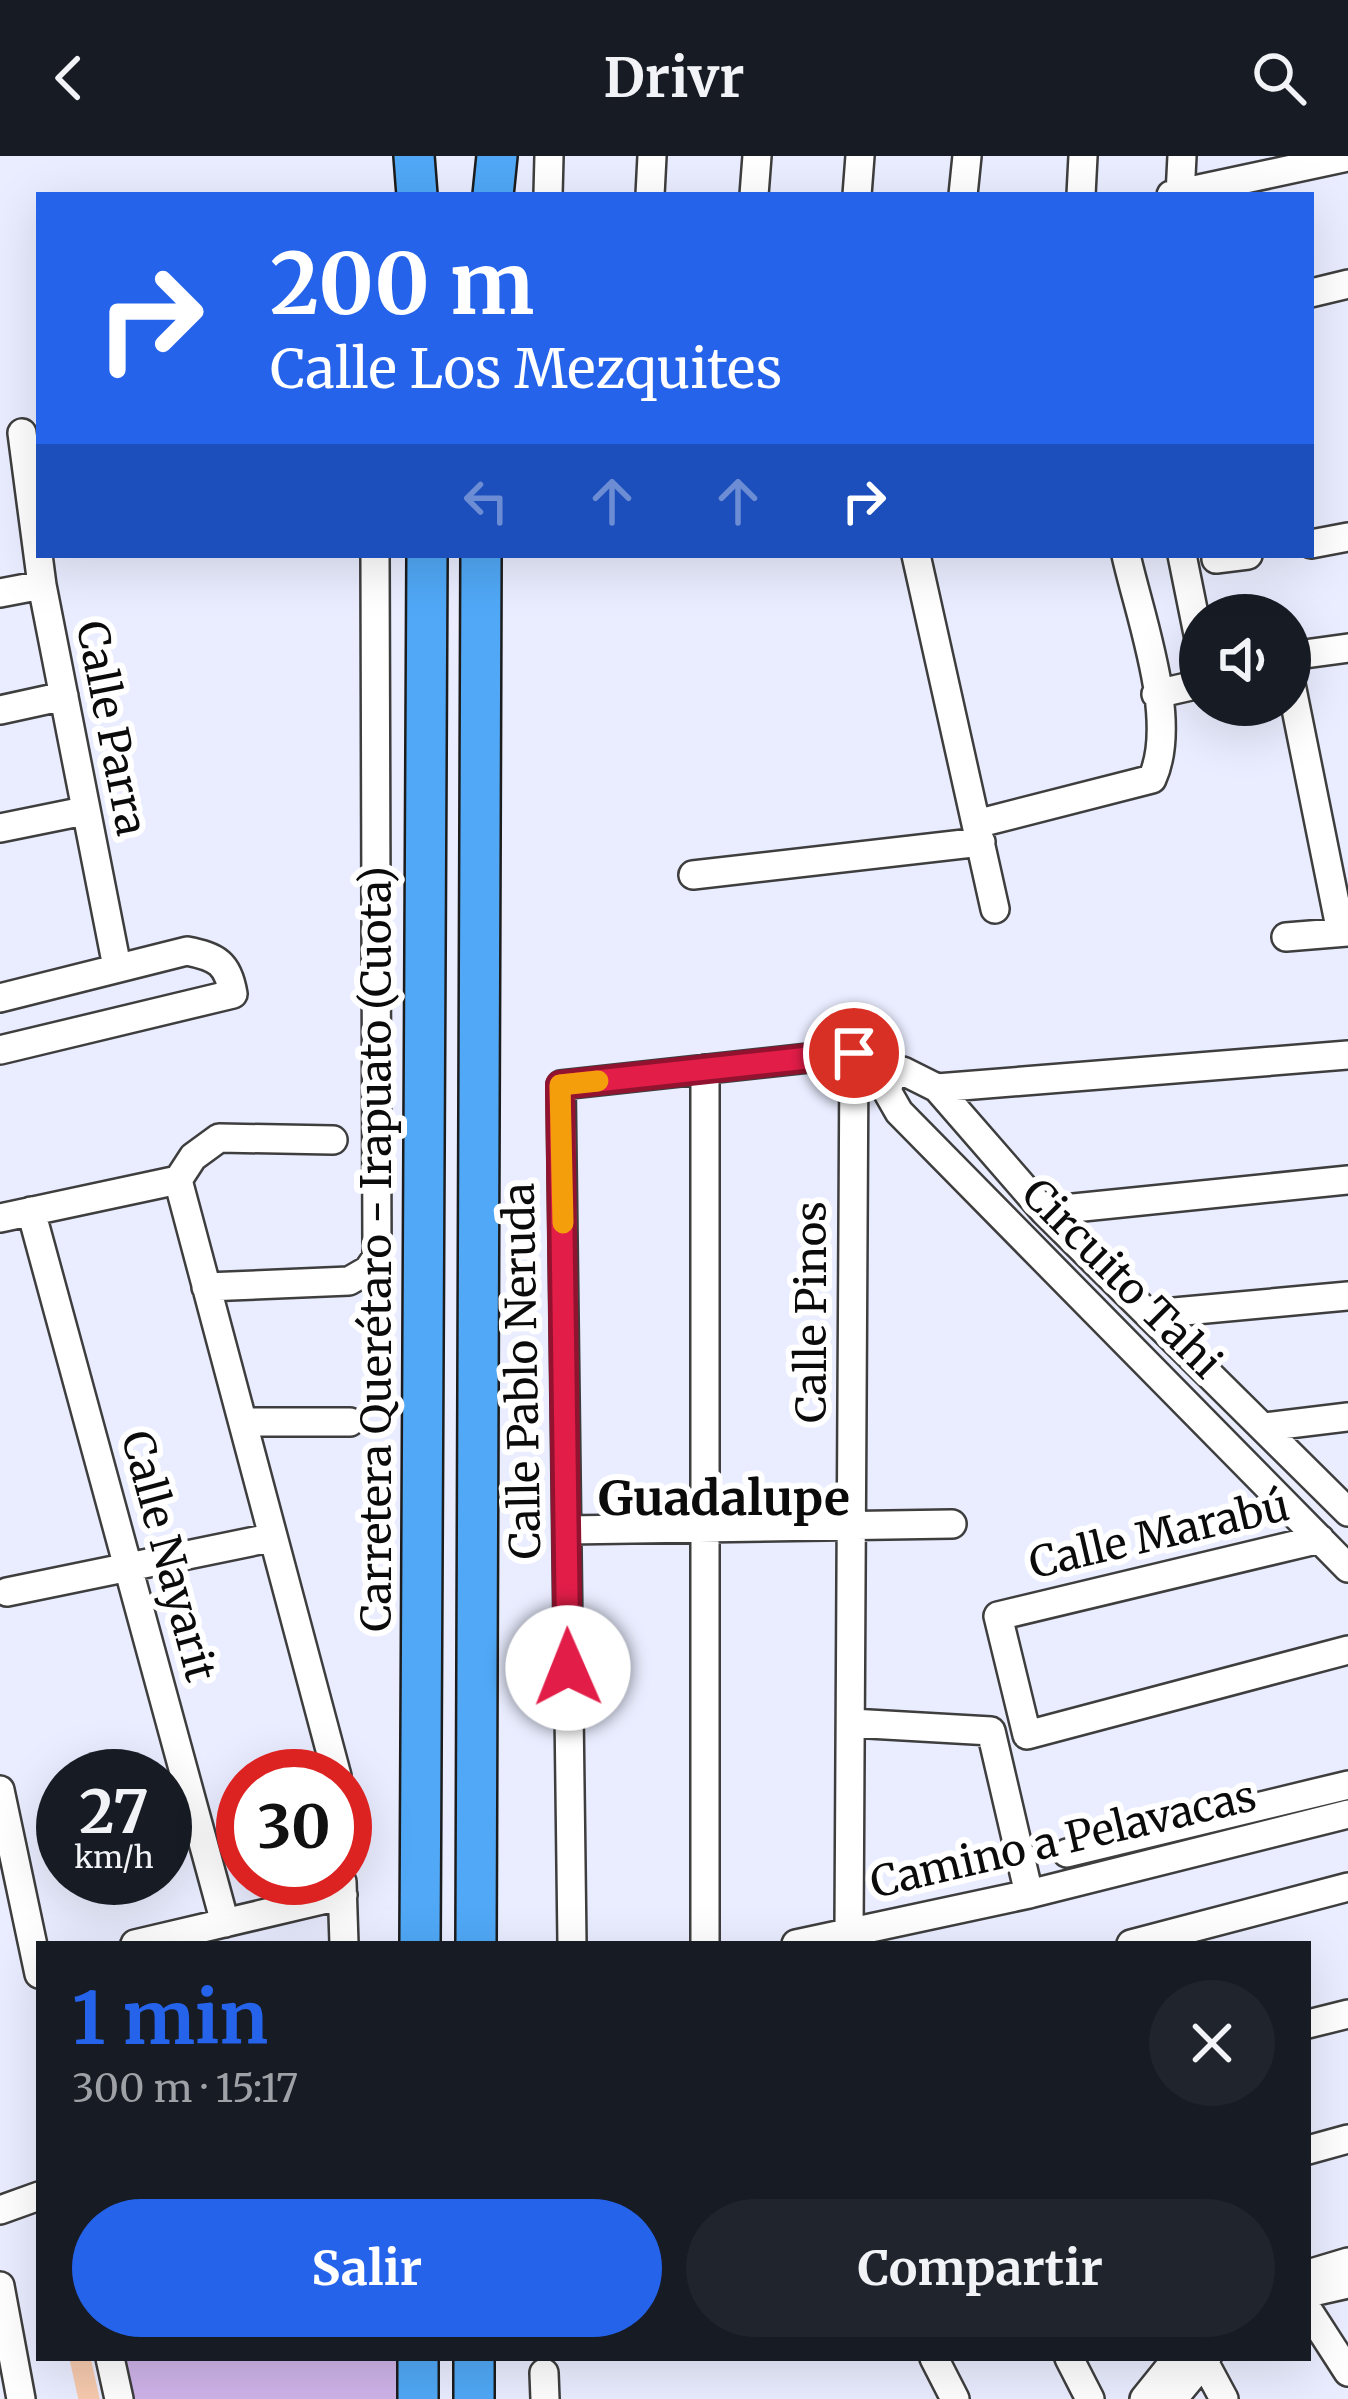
<!DOCTYPE html>
<html lang="es">
<meta charset="utf-8">
<style>
body{margin:0;font-family:Merriweather,serif;background:#20242c;color:#f1f3f6;height:100vh;display:flex;flex-direction:column;font-size:45px;white-space:nowrap}
*{box-sizing:border-box;margin:0}
p{font-size:39px;color:#9ea1a6}
.icon{flex:none;width:66px;height:66px;fill:none;stroke:currentColor;stroke-width:2;stroke-linecap:round;stroke-linejoin:round}
.map{position:relative;flex:1;overflow:hidden}
.panel{position:absolute;left:36px;top:1785px;width:1275px;height:420px;display:flex;flex-direction:column;background:#171b24;border-radius:0px;box-shadow:0 12px 48px #0002}
.panel>*{flex:none}
.banner{position:absolute;left:36px;top:36px;width:1278px;height:366px;border-radius:0px;box-shadow:0 12px 48px #0002;background:#2563eb;color:#fff;overflow:hidden}
.buttons{position:absolute;left:1179px;top:438px;display:grid;gap:24px}
.buttons a{display:grid;place-items:center;width:132px;height:132px;border-radius:50%;background:#171b24;box-shadow:0 12px 48px #0002;font-size:60px}
.speed{position:absolute;left:36px;top:1593px;display:flex;gap:24px;font-size:60px;font-weight:700;text-align:center}
.speed>*{display:grid;place-content:center;width:156px;height:156px;border-radius:50%;background:#171b24;box-shadow:0 12px 48px #0002;line-height:1}
.speed small{font-size:30px;font-weight:400}
.speed .limit{border:18px solid #d22;background:#fff;color:#111}
.pin{position:absolute;display:grid;place-items:center;width:102px;height:102px;color:#fff;margin:-51px;border:6px solid #fff;border-radius:50%;box-shadow:0 3px 12px #0007}
.me{position:absolute;width:132px;margin:-66px;rotate:359deg;stroke-linejoin:round;filter:drop-shadow(0 0 9px #0008)}
.turn{display:flex;align-items:center;gap:42px;height:252px;padding:0 36px;font-size:54px}
.turn .icon{width:156px;height:156px;stroke-width:2.5}
.turn b{display:block;font-size:84px;line-height:102px}
.lanes{display:flex;align-items:center;height:114px;padding:0 36px;background:#0003;justify-content:center;gap:60px;direction:ltr}
.lanes .off{opacity:.35}
.round{display:grid;place-items:center;flex:none;width:126px;height:126px;border-radius:63px;background:#20242c}
.summary{display:flex;align-items:center;justify-content:space-between;height:204px;padding:0 36px}
h1{font-size:72px;font-weight:700;line-height:90px;color:#2563eb}
.cta{display:flex;gap:24px;margin-top:auto;padding:24px 36px}
.cta a{flex:1;height:138px;border-radius:72px;background:#2563eb;color:#fff;font-size:48px;font-weight:700;line-height:138px;text-align:center}
.cta a+a{background:#20242c;color:#f1f3f6}
header{display:flex;justify-content:space-between;align-items:center;height:156px;padding:0 36px;background:#171b24;font-size:54px;font-weight:700}
.map>svg:first-child{display:block}
.green{fill:#ceb3e9}
.lines{fill:none;stroke-linecap:round;stroke-linejoin:round}
.canal{stroke:#f6caae;stroke-width:21}
.minor-casing{stroke:#3e3e3e;stroke-width:32}
.highway-casing{stroke:#1c1c1c;stroke-width:44}
.minor{stroke:#fff;stroke-width:27}
.highway{stroke:#50a8f6;stroke-width:39}
.route-casing{stroke:#92132f;stroke-width:30}
.route{stroke:#e11d48;stroke-width:21}
.slow{stroke:#f59e0b;stroke-width:21}
.labels{text-anchor:middle;stroke-width:12;stroke-linejoin:round;paint-order:stroke}
.street-label{font-size:42px;fill:#0b0b0b;stroke:#fff}
.quarter-label{font-size:48px;font-weight:bold;fill:#0b0b0b;stroke:#fff}
</style>
<header><svg class="icon" aria-label="back" viewBox="0 0 24 24"><path d="M15 5l-7 7 7 7"/></svg>Drivr<svg class="icon" aria-label="search" viewBox="0 0 24 24"><circle cx="10" cy="10" r="6"/><path d="M15 15l6 6"/></svg></header>
<div class="map">
<svg width="1348" height="2243" viewBox="0 0 1348 2243">
<rect width="100%" height="100%" fill="#e9edff"/>
<path class="green" d="M99,2202H399L398,2243H108Z"/>
<g class="lines">
<path class="canal" d="M80,2202L89,2243"/>
<defs>
<path id="minor" d="M548,39L549,0
M650,39L652,0
M754,39L757,0
M857,39L860,0
M963,39L967,0
M1081,39L1083,0
M1171,39L1348,1
M1180,39L1182,0
M1311,137L1348,128
M22,277L42,429L117,811
M1311,388L1348,381
M916,399L995,753
M1182,399L1200,488
M1216,403L1248,399
M0,437L42,429
M1290,500L1348,492
M1290,523L1341,776
M1156,538L1200,528
M0,554L64,540
M976,668L1152,623C1179,564 1140,462 1126,399
M0,672L84,655
M693,719L981,686
M1286,781L1348,776
M0,842L187,795C217,801 228,807 233,838L0,894
M705,913V1788
M937,932L1348,899
M178,1024L337,1620
M178,1024L193,1001L219,982L333,984
M31,1055L225,1767
M1044,1055L1348,1024
M0,1062L178,1024
M206,1131L349,1125L368,1114L377,1101L375,399
M1152,1158L1348,1140
M243,1266H350
M1265,1271L1348,1261
M1348,1356L1044,1055L937,932L903,915L891,921L887,935L899,956L1348,1412
M567,1374L952,1368
M1320,1383L998,1460L1027,1579L1348,1494
M7,1436L270,1382
M851,1567L991,1575L1029,1738
M0,1634L39,1818
M1067,1697L1348,1629
M342,1726L344,1788
M135,1788L343,1739
M572,1788L561,929L854,897L849,1775
M796,1788L1029,1738L1348,1658
M1131,1788L1348,1731
M1308,1868L1348,1858
M1308,1994L1348,1983
M0,2054L39,2040
M1308,2118L1348,2106
M0,2130L21,2243
M1308,2137L1348,2128
M1308,2154L1348,2216
M110,2202L119,2243
M934,2202L955,2243
M1069,2202L1090,2243
M1202,2202L1224,2243
M544,2217L545,2243
M1144,2243L1177,2202
M1173,2243L1207,2202"/>
<path id="highway" d="M414,0L417,39
M493,39L497,0
M420,1788L427,399
M476,1788L481,399
M418,2243V2202
M474,2243V2202"/>
</defs>
<use href="#minor" class="minor-casing"/>
<use href="#highway" class="highway-casing"/>
<use href="#minor" class="minor"/>
<use href="#highway" class="highway"/>
</g>
<g class="lines">
<defs>
<path id="route" d="M568,1512L560,929L854,897"/>
</defs>
<use href="#route" class="route-casing"/>
<use href="#route" class="route"/>
<path class="slow" d="M563,1067L560,929L598,925"/>
</g>
<g class="labels">
<g class="street-label">
<text transform="translate(112 572) rotate(79)" y="15">Calle Parra</text>
<text transform="translate(376 1093) rotate(-90)" y="15">Carretera Querétaro - Irapuato (Cuota)</text>
<text transform="translate(1122 1122) rotate(45)" y="15">Circuito Tahi</text>
<text transform="translate(811 1156) rotate(-90)" y="15">Calle Pinos</text>
<text transform="translate(522 1215) rotate(-91)" y="15">Calle Pablo Neruda</text>
<text transform="translate(1159 1378) rotate(-13)" y="15">Calle Marabú</text>
<text transform="translate(169 1400) rotate(75)" y="15">Calle Nayarit</text>
<text transform="translate(1063 1683) rotate(-13)" y="15">Camino a Pelavacas</text>
</g>
<g class="quarter-label">
<text x="724" y="1359">Guadalupe</text>
</g>
</g>
</svg>
<div class="buttons">
<a><svg class="icon" aria-label="sound" viewBox="0 0 24 24"><path d="M4 9h4l5-4v14l-5-4H4zM17 9q2 3 0 6"/></svg></a>
</div>
<div class="speed"><div>27<small>km/h</small></div><div class="limit">30</div></div>
<div class="pin" style="left:854px;top:897px;background:#d93025"><svg class="icon" aria-label="arrive" viewBox="0 0 24 24"><path d="M6 21V4h12l-3 4 3 4H6"/></svg></div>
<svg class="me" style="left:568px;top:1512px" viewBox="-20 -20 40 40"><circle r="19" fill="#fff"/><path d="M0-13L10 11 0 6-10 11z" fill="#e11d48"/></svg>
<div class="banner">
<div class="turn"><svg class="icon" aria-label="right" viewBox="0 0 24 24"><path d="M7 20v-9h11M14 6l5 5-5 5"/></svg><div><b>200 m</b>Calle Los Mezquites</div></div>
<div class="lanes"><svg class="icon off" aria-label="left" viewBox="0 0 24 24"><path d="M17 20v-9H6M10 6l-5 5 5 5"/></svg><svg class="icon off" aria-label="ahead" viewBox="0 0 24 24"><path d="M12 20V5M6 11l6-6 6 6"/></svg><svg class="icon off" aria-label="ahead" viewBox="0 0 24 24"><path d="M12 20V5M6 11l6-6 6 6"/></svg><svg class="icon" aria-label="right" viewBox="0 0 24 24"><path d="M7 20v-9h11M14 6l5 5-5 5"/></svg></div>
</div>
<section class="panel">
<div class="summary"><div><h1>1 min</h1><p>300 m · 15:17</p></div><a class="round"><svg class="icon" aria-label="close" viewBox="0 0 24 24"><path d="M6 6l12 12M18 6L6 18"/></svg></a></div>
<div class="cta"><a>Salir</a><a>Compartir</a></div>
</section>
</div>
